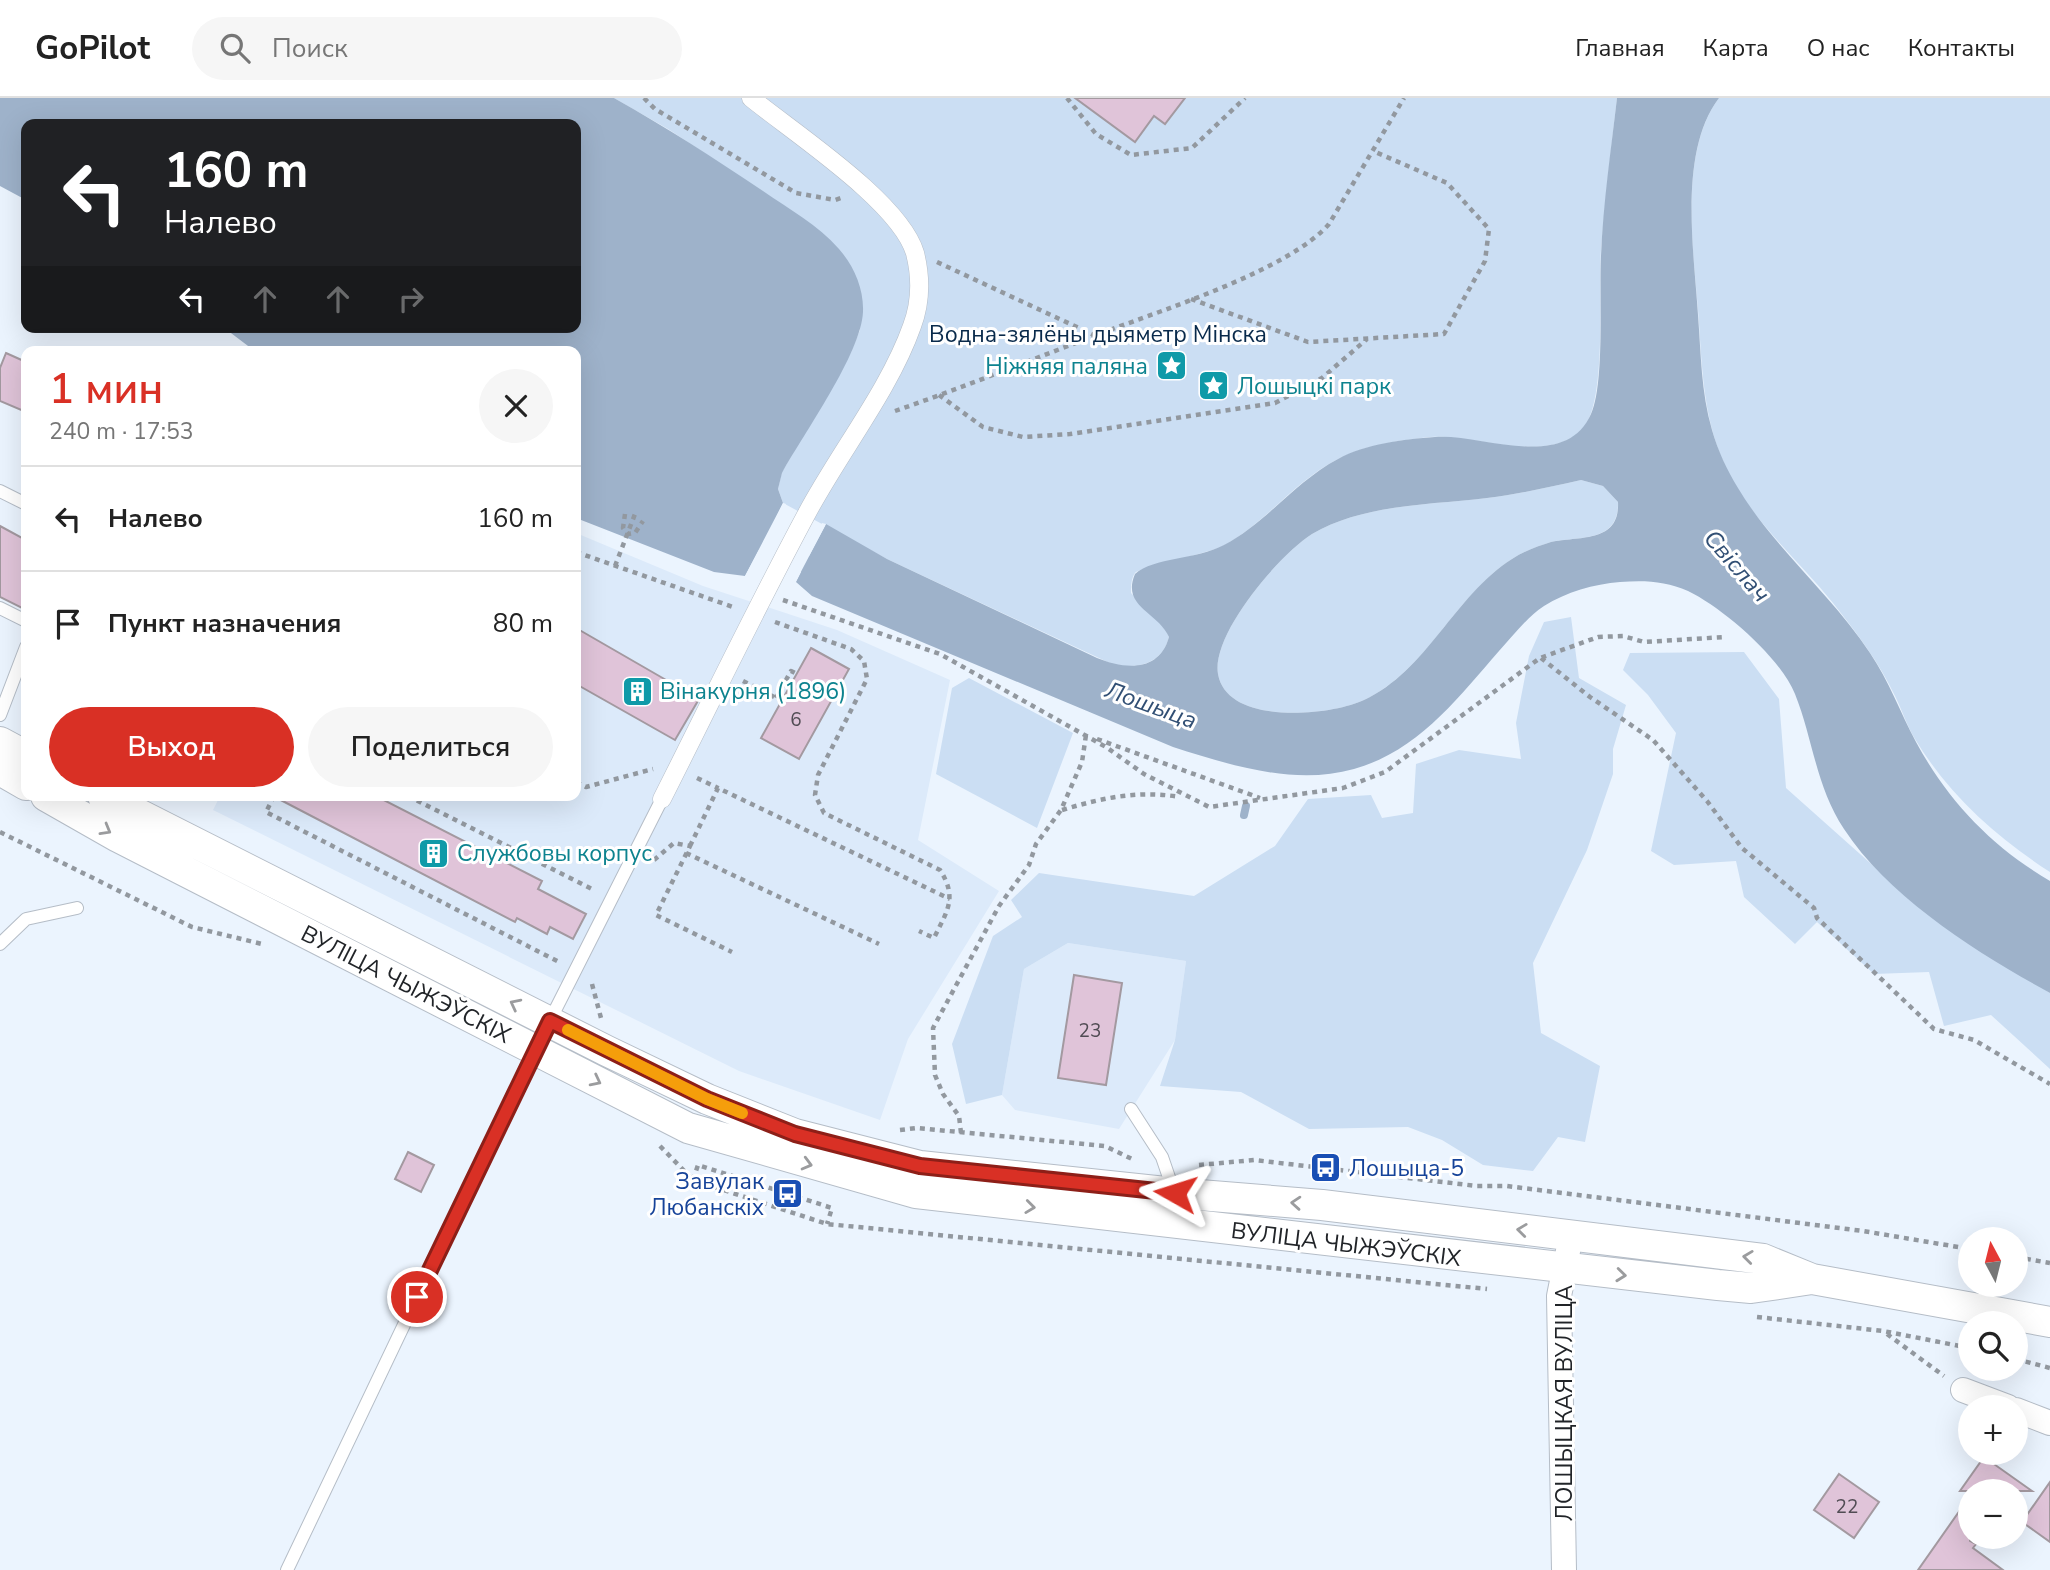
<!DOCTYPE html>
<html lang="ru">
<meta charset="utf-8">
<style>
body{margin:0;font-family:"Nunito Sans",sans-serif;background:#f6f6f6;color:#222;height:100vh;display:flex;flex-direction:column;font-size:26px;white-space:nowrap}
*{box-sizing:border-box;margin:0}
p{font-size:23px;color:#767676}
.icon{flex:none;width:38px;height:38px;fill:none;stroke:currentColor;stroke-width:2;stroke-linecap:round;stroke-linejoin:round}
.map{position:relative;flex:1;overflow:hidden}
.sheet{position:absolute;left:21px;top:248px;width:560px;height:455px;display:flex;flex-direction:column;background:#fff;border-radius:14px;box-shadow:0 7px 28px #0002}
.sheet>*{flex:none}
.guide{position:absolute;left:21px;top:21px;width:560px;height:214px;border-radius:14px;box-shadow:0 7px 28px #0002;background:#202124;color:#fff;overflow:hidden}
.needle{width:46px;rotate:353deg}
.tools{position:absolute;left:1958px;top:1129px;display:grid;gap:14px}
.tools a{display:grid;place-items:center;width:70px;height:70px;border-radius:50%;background:#fff;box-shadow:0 7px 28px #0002;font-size:35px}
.pin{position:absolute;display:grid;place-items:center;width:60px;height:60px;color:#fff;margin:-30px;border:4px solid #fff;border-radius:50%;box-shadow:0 2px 7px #0007}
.me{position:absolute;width:77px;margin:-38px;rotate:276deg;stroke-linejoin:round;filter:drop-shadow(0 0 5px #0008)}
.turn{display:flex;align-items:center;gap:24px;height:147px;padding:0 28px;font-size:32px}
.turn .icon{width:91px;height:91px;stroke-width:2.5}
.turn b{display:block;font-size:49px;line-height:60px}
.lanes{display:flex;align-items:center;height:66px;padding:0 28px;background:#0003;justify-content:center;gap:35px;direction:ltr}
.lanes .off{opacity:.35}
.round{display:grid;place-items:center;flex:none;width:74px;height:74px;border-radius:37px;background:#f6f6f6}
.head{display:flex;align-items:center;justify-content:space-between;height:119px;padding:0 28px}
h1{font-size:42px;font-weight:600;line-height:52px;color:#d93025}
.primary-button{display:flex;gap:14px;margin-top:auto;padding:14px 28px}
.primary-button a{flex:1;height:80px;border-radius:42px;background:#d93025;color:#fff;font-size:28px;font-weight:600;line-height:80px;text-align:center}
.primary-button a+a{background:#f6f6f6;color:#222}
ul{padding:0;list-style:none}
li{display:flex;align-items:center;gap:21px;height:105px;padding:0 28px;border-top:2px solid #e0e0e0}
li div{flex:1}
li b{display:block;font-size:26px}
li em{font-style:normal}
header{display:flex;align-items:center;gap:42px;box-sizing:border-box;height:98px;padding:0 35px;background:#fff;border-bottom:2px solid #e0e0e0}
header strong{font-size:33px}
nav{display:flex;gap:38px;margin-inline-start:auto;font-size:24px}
.search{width:490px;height:63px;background:#f6f6f6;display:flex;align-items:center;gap:18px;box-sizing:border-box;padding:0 24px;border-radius:38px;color:#767676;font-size:26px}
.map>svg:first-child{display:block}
.built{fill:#dceafa}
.green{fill:#cbdef3}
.water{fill:#9eb2ca;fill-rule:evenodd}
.pier{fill:#ebf4fe}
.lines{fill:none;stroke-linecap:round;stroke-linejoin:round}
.stream{stroke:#9eb2ca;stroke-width:8}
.building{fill:#e0c4d9;stroke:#a399a0;stroke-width:2}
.service-casing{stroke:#b5bdc7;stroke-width:14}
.pedestrian-casing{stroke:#b5bdc7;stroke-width:19}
.minor-casing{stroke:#b5bdc7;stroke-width:26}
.tertiary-casing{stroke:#b5bdc7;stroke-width:32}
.path{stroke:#92989f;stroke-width:4.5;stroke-dasharray:5 5;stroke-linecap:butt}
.service{stroke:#fff;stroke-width:12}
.pedestrian{stroke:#fff;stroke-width:18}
.minor{stroke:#fff;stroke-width:24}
.tertiary{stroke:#fff;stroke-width:30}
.oneway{stroke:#9b9c9e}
.route-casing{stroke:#8d1f18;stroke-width:18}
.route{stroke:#d93025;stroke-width:12}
.slow{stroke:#f59e0b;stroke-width:12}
.labels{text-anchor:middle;stroke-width:6;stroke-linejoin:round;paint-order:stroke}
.number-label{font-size:19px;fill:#514c54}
.park-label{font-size:23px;fill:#092a4b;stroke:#fff}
.culture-label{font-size:23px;fill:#0d838f;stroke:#fff;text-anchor:start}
.street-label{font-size:23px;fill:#212428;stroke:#fff}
.transit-label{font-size:23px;fill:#164399;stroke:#fff;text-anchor:start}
.water-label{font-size:24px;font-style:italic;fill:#314f74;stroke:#fff}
</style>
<header>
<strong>GoPilot</strong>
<div class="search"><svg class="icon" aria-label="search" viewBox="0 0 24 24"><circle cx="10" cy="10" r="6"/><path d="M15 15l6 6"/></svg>Поиск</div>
<nav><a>Главная</a><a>Карта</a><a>О нас</a><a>Контакты</a></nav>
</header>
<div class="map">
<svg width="2050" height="1472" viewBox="0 0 2050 1472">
<rect width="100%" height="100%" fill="#ebf4fe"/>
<path class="built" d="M576,435L703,488L837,532L950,582L918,742L999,793L908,941L880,1022L739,973L213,712L220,698H576Z
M1068,845L1186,863L1175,942L1119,1031L1015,1012L1002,997L1024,871Z"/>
<path class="green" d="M614,0H1617C1611,51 1605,101 1601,152C1598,193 1607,300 1584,329C1552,369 1470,335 1431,339C1401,342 1365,347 1338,361C1296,382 1266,424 1225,447C1208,456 1140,469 1135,475C1131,481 1131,488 1131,495L1164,528L1169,539C1162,566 1138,571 1114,567L887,461L783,405L778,391L782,374L851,254L860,232L795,115L668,31Z
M1719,0H2050V774C1997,740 1948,696 1915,641C1907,628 1902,612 1895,598C1879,564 1856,534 1833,505C1796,459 1747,419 1723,363C1702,315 1702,263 1698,212C1693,150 1679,53 1719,0Z
M1581,382L1603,388L1618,404C1619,445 1580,438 1551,444C1538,448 1524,453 1512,461C1455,497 1427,573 1364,602C1330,618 1227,628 1218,576C1211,536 1280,456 1312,436C1363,406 1430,407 1487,400C1519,396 1550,389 1581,382Z
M1571,519L1579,580L1626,607L1613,651V676L1587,752L1533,865L1541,935L1600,968L1585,1044L1558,1039L1533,1073L1483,1067L1442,1042L1408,1029L1309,1031L1241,994L1160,988L1175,942L1186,863L1068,845L1024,871L1002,997L966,1006L952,946L993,838L1022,819L1011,802L1039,775L1194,798L1275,748L1308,701L1371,697L1382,720L1413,715L1416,666L1459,652L1521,661L1516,625L1529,558L1544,524Z
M1744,554L1779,601L1786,690L1924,813L2050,895V971L1991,917L1944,928L1929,874L1874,876L1817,824L1795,846L1744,799L1736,763L1674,767L1651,753L1676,635L1648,597L1623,572L1630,555Z
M969,580L1073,635L1037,730L936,676L952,590Z"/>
<path class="water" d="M0,0H614C666,29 714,60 763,93C789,111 818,127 839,151C854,168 864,191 863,214C861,256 804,335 782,375L778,391L783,405L769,434L809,458L826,426L887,461L1097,560C1124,571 1159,575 1169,539C1158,514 1121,509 1135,476C1154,459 1196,462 1224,447C1266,425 1296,383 1338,361C1365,346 1404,341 1435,339C1480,335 1565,375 1591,316C1605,285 1599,196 1601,158C1603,105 1611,52 1617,0H1719C1678,54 1694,153 1698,217C1701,256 1701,294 1712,332C1718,353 1727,372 1738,390C1774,450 1831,496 1870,555C1889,583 1900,614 1916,644C1948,703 1992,749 2050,783V895C1979,856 1889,800 1844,731C1816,689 1813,641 1795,596C1780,559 1723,510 1688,493C1666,483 1644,482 1620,484C1594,486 1566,494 1544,508C1526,520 1513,538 1499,553C1457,601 1418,653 1354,671C1294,688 1230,667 1173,649L812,498L796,484L801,474L759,452L745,478L714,474L576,420V254H256L223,229H576V26H26V102L0,88ZM1581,382L1603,388L1618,404C1620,445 1580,438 1551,444C1538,448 1524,453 1512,461C1454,498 1427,573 1364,602C1330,618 1227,628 1218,576C1211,536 1280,456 1312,436C1363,406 1430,407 1487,400C1519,396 1550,389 1581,382Z"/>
<path class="pier" d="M783,405L786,406L773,433L808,453L822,425L826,426L794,487L792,484L797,475L761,456L748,479L745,478Z"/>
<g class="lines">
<path class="stream" d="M1244,717L1246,708"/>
</g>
<path class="building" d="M1075,0H1185L1165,26L1154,18L1135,44Z
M6,255L26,264V314L0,303V270Z
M0,428L26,442V512L0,499Z
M576,530L699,601L675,642L576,586Z
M811,550L849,571L799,661L761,640Z
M273,698H376L542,783L538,791L586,816L573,841L550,829L547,836L517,820L515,824Z
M1074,877L1122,885L1106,987L1058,980Z
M408,1054L434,1067L421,1094L395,1081Z
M1984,1359L2032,1393H1960Z
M1839,1376L1879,1404L1854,1440L1814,1412Z
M2050,1384V1444L2022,1424Z
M1970,1398V1443L1976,1446L1973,1450L2003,1472H1918Z"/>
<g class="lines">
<defs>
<path id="service" d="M0,393L26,406
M0,510L26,523
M0,617L26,549
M0,846L26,821L77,810
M1131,1011L1162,1059L1174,1094
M287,1472L535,952L662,701"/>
<path id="pedestrian" d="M662,701C710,606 756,510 806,417C838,356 889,293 912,228C921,204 921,179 915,155C900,104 794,35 751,0"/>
<path id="minor" d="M1963,1292L2008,1309
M2016,1312L2050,1325
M1564,1472L1559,1198L1571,1138"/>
<path id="tertiary" d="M0,644L26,658
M0,672L26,687
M46,698L118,739L688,1030L916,1095L1718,1187L1751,1190L1812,1181
M103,698L607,953L707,1001L795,1036L920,1068L1175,1095L1322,1107L1763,1161L1812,1181L2050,1224"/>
</defs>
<use href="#service" class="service-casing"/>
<use href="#pedestrian" class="pedestrian-casing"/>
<use href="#minor" class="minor-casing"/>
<use href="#tertiary" class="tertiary-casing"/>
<path class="path" d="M644,0L655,11L796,95L835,102L844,99
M1067,0L1096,36L1131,57L1192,50L1245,0
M937,164L1094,237
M1191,201L1308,244L1444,236L1485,163L1489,131L1447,85L1373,53
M939,297L983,329L1023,339L1070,336L1275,305L1322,280L1367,241
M895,313C967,288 1038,259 1110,232C1168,210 1290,171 1329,126L1404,0
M625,416L623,430L628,436L635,435L643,423
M576,454L733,509
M615,468L635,416
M783,502L940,556L1106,649L1144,676L1209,709L1343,690L1385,674L1540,560L1598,539L1623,538L1644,544L1725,539
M775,524L851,551L864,563L867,581L818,677L815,697L824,715L940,772C958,800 947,813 934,840L919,833
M1541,560L1590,599L1653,642L1707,703L1742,750L1814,810L1817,820L1934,931L1974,942L2050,986
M743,583L782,603
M776,600L791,573L797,576
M1097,641L1260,700
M697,680L718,690
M576,684L586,689L653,671
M274,698L266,714L559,864
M408,698L594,792
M1062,712C1102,700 1138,692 1180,699
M0,734L192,829L262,846
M690,748L718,690L950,801
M686,755L879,846
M654,762L674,745L690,748L656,817L732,854
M592,886L601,920
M900,1032L917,1030L1105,1048L1132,1061
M961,1035L959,1018L943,996L935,977L933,930L999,808L1029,767L1036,746L1061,712L1082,664L1086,637
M660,1048L693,1082L827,1126L1487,1191
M1199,1067L1254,1062L1477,1088H1507L1863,1133L1970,1151
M693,1082L698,1067L832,1110L827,1126
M2016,1159L2050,1165
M1757,1219L1883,1233L1970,1250
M1887,1236L1944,1278
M2016,1261L2050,1270"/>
<use href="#service" class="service"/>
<use href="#pedestrian" class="pedestrian"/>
<use href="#minor" class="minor"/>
<use href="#tertiary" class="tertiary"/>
</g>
<defs><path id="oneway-chevron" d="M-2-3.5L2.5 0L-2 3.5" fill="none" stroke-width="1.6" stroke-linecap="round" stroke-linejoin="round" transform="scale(1.75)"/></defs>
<g class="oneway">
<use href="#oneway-chevron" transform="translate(106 732) rotate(30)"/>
<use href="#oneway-chevron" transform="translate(515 906) rotate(-153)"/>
<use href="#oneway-chevron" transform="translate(596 983) rotate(27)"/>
<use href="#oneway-chevron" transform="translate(807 1066) rotate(15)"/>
<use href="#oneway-chevron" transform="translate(1296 1105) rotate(-176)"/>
<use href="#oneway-chevron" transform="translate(1030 1109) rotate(7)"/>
<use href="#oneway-chevron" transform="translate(1522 1132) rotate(-173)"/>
<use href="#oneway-chevron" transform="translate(1748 1159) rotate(-173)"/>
<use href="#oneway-chevron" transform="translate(1621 1177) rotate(6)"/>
</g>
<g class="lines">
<defs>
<path id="route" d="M417,1199L550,923L707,1001L795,1036L920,1068L1175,1095"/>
</defs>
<use href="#route" class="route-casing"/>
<use href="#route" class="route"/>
<path class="slow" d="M568,932L707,1001L742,1015"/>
</g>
<defs>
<symbol id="sight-square" viewBox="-11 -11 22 22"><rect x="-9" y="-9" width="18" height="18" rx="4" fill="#0f9aa8" stroke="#fff"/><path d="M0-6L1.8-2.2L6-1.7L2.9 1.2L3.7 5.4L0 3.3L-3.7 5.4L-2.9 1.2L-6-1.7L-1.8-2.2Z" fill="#fff"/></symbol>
<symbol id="building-square" viewBox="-11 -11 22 22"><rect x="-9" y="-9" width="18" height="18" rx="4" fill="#0f9aa8" stroke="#fff"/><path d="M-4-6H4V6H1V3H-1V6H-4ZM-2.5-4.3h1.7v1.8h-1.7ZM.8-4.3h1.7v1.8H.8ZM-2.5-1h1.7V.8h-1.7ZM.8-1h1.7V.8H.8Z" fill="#fff"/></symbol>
<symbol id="bus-square" viewBox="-11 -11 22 22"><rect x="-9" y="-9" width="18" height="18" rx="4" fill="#1a4fb4" stroke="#fff"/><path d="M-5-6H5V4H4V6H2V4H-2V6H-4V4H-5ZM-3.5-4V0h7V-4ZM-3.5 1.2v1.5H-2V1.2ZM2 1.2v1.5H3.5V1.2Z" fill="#fff"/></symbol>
</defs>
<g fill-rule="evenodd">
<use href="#sight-square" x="1154" y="250" width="35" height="35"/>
<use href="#sight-square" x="1196" y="270" width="35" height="35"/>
<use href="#building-square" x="620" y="576" width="35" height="35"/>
<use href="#building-square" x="416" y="738" width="35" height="35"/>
<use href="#bus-square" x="1308" y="1052" width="35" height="35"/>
<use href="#bus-square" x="770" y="1078" width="35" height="35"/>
</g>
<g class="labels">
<g class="number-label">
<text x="796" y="628">6</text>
<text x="1090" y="939">23</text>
<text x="1847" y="1415">22</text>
</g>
<g class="park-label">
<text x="1098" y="244">Водна-зялёны дыяметр Мінска</text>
</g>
<g class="culture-label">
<text x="1148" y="276" text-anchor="end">Ніжняя паляна</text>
<text x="1237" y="296">Лошыцкі парк</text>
<text x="660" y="601">Вінакурня (1896)</text>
<text x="457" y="763">Службовы корпус</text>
</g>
<g class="street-label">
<text transform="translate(406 886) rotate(27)" y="8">ВУЛІЦА ЧЫЖЭЎСКІХ</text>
<text transform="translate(1346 1146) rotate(7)" y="8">ВУЛІЦА ЧЫЖЭЎСКІХ</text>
<text transform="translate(1564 1305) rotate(-90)" y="8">ЛОШЫЦКАЯ ВУЛІЦА</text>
</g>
<g class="transit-label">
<text x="1349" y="1078">Лошыца-5</text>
<text x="764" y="1091" text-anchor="end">Завулак<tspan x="764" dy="26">Любанскіх</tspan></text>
</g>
<g class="water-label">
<text transform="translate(1737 468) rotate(49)" y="8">Свіслач</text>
<text transform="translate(1151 607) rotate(20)" y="8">Лошыца</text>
</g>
</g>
</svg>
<div class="tools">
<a><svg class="needle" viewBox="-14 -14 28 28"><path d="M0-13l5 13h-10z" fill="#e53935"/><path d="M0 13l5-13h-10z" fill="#767676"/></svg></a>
<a><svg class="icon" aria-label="search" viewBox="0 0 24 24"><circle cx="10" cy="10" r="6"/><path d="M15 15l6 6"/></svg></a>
<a>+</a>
<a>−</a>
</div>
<div class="pin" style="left:417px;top:1199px;background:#d93025"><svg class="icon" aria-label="arrive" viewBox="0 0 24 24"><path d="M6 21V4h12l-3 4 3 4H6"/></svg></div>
<svg class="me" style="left:1175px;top:1095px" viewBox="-20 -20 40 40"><path d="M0-17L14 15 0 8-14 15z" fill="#d93025" stroke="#fff" stroke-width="4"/></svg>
<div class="guide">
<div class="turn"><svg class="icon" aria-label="left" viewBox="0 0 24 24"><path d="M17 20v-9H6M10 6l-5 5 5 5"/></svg><div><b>160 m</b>Налево</div></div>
<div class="lanes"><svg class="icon" aria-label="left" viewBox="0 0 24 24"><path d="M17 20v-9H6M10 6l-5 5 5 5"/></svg><svg class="icon off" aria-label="ahead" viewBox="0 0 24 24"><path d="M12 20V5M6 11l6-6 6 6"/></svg><svg class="icon off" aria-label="ahead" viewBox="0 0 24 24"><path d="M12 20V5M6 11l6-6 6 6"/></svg><svg class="icon off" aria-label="right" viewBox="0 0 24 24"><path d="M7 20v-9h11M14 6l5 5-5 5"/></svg></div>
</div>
<section class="sheet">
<div class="head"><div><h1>1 мин</h1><p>240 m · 17:53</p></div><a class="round"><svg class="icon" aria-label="close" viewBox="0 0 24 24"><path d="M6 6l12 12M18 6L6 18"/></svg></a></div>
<ul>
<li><svg class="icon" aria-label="left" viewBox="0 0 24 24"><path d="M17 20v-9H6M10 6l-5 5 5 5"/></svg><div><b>Налево</b></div><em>160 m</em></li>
<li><svg class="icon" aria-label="arrive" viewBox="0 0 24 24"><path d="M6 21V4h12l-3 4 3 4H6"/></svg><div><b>Пункт назначения</b></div><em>80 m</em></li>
</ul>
<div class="primary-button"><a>Выход</a><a>Поделиться</a></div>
</section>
</div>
